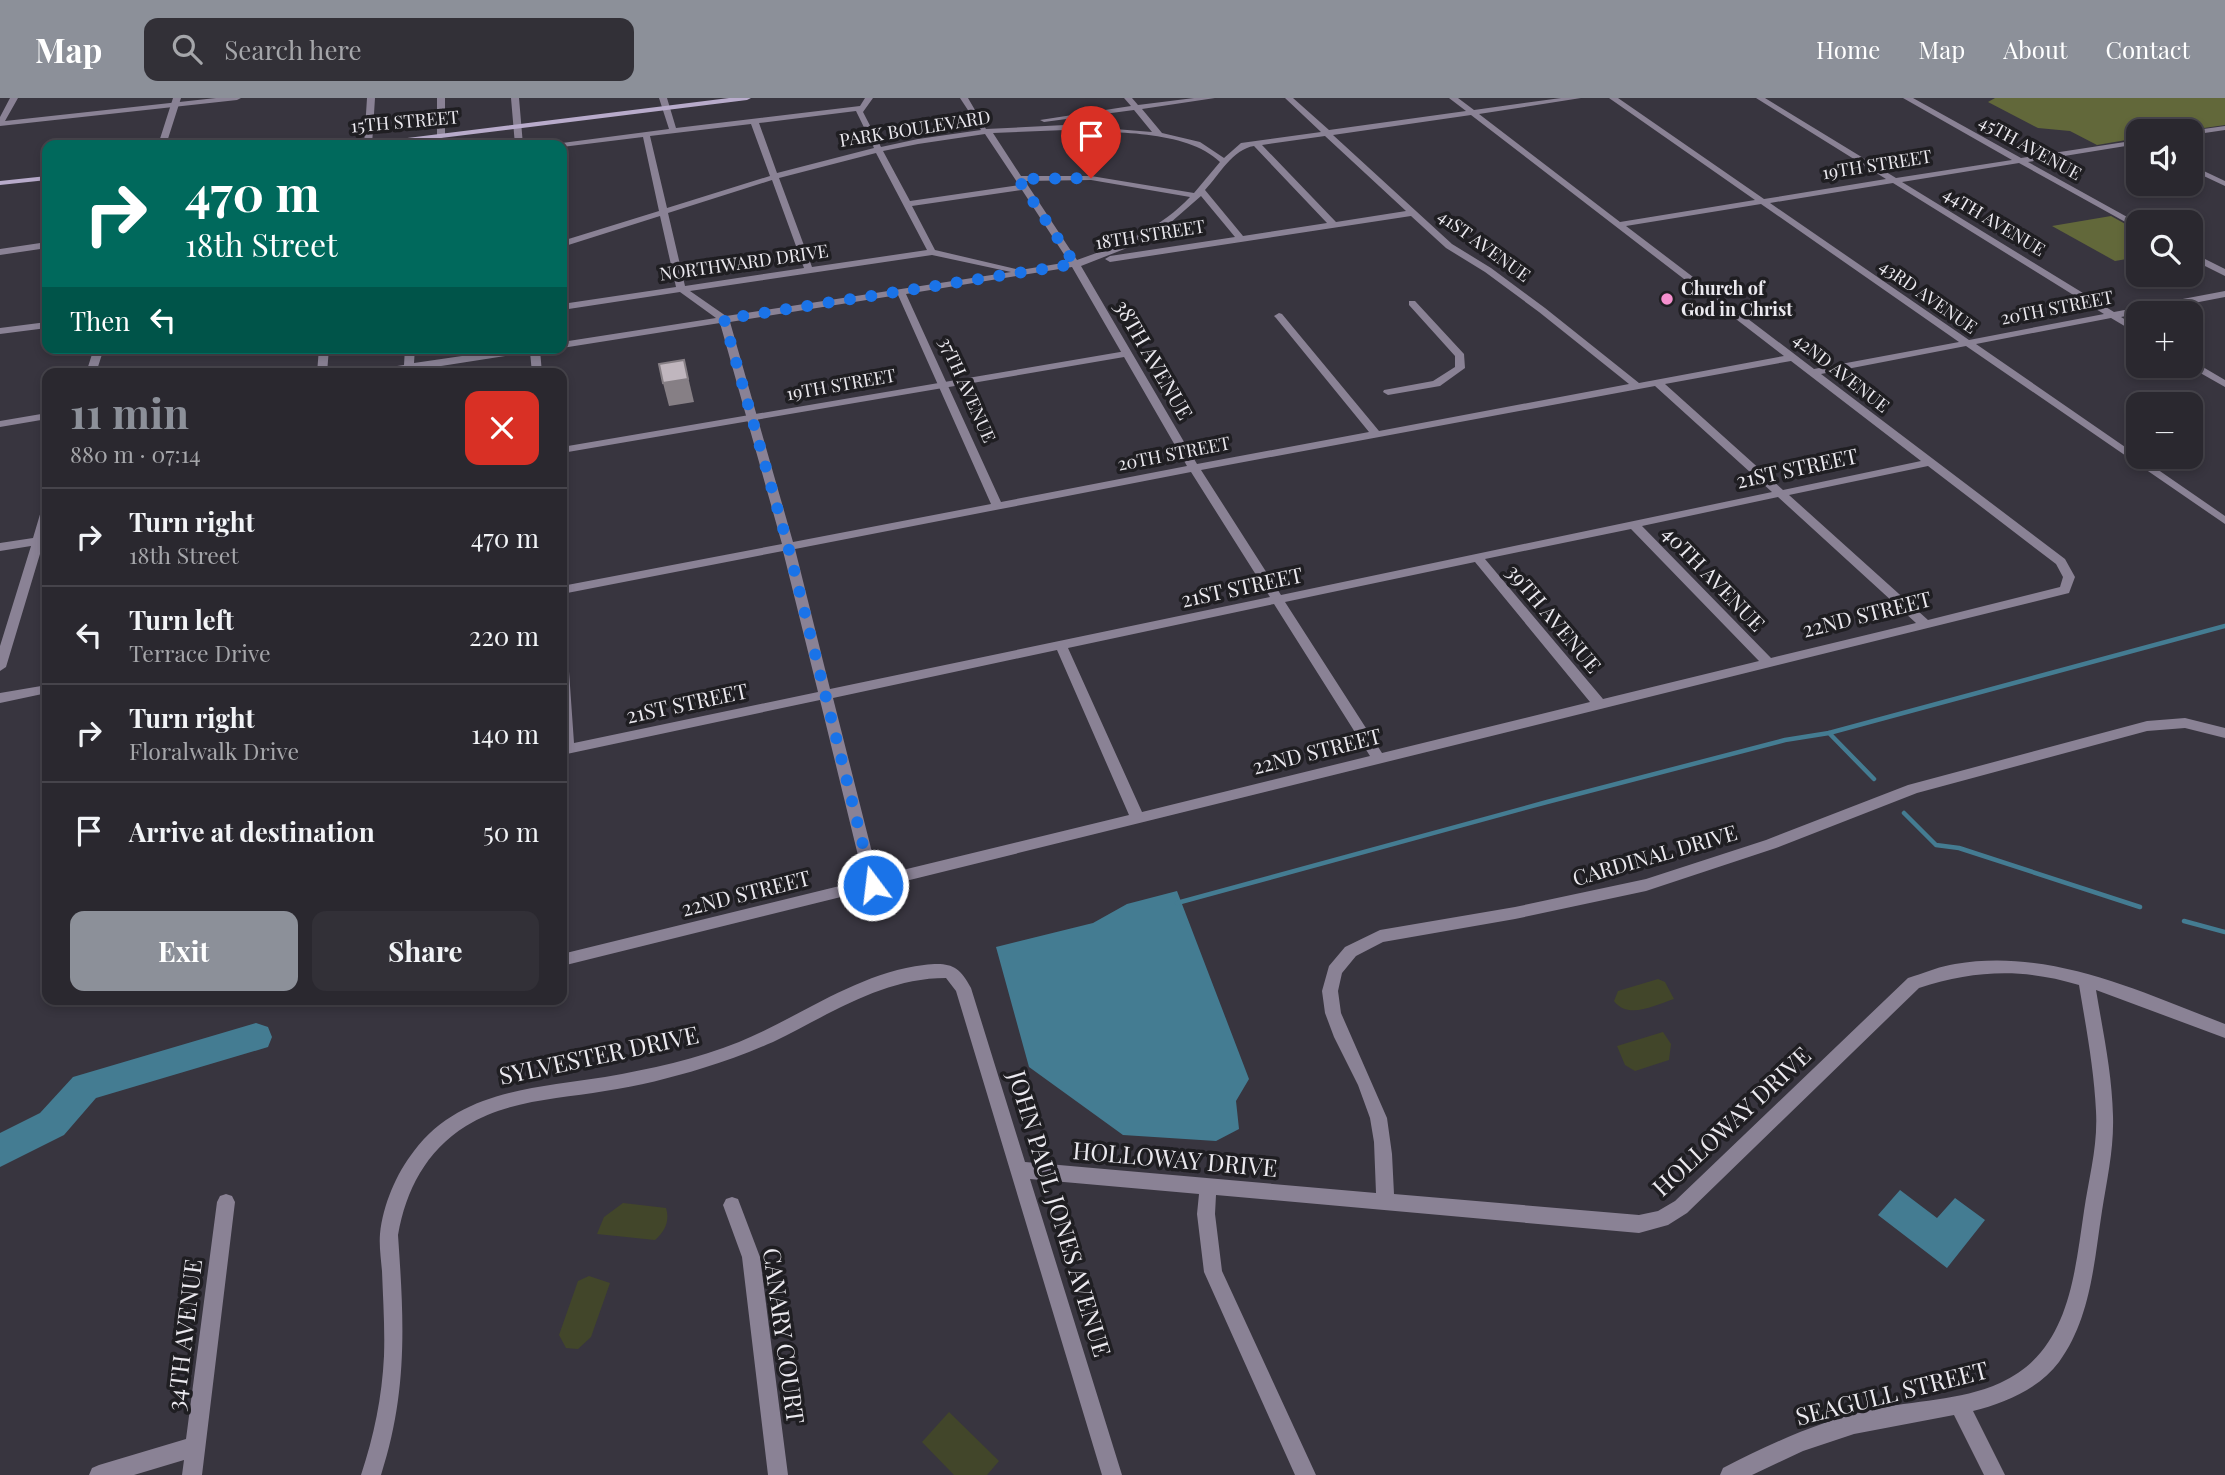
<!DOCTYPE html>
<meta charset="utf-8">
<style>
body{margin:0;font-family:"Playfair Display",serif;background:#323037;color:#f1f3f6;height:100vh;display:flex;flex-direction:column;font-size:26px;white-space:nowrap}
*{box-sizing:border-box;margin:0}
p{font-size:23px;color:#a5a6aa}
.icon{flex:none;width:38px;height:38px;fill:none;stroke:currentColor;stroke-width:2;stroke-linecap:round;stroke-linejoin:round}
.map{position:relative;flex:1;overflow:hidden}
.drawer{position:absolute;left:42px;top:270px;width:525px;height:637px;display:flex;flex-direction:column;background:#2a282f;border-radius:14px;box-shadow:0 4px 10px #0003,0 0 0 2px #46444b}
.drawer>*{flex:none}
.guide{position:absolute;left:42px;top:42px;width:525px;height:214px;border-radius:14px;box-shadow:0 4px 10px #0003,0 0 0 2px #46444b;background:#00695c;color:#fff;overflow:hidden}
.tools{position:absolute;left:2126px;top:21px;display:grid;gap:14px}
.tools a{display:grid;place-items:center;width:77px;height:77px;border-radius:14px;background:#2a282f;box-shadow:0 4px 10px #0003,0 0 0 2px #46444b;font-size:35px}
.pin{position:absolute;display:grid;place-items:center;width:60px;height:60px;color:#fff;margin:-72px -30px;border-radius:50% 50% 50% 0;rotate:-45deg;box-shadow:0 0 7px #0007}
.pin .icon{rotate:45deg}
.me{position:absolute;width:77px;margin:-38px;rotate:345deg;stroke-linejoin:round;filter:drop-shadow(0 0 5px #0008)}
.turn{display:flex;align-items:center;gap:24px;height:147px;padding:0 28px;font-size:32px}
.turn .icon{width:91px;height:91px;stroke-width:2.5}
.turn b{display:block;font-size:49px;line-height:60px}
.then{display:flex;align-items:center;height:66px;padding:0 28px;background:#0003;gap:14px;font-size:26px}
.round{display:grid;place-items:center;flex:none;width:74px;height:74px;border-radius:14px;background:#323037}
.head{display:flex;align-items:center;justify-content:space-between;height:119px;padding:0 28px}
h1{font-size:42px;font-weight:700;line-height:52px;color:#8c9099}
.primary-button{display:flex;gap:14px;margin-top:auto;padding:14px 28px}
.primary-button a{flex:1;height:80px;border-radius:14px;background:#8c9099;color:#fff;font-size:28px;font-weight:700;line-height:80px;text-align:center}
.primary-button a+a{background:#323037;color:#f1f3f6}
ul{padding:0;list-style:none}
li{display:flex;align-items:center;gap:21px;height:98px;padding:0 28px;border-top:2px solid #46444b}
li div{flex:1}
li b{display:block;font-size:26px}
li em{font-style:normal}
header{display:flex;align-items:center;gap:42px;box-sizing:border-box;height:98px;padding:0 35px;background:#8c9099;color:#fff}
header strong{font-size:33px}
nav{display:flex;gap:38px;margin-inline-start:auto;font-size:24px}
.search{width:490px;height:63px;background:#323037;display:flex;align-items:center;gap:18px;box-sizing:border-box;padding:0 24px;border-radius:14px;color:#a5a6aa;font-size:26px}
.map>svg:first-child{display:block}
.green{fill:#42462a}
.forest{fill:#62683a}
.water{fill:#447c92}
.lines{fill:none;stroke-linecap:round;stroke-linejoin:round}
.stream{stroke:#447c92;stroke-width:4.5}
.river{fill:#447c92;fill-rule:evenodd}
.minor{fill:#8a8295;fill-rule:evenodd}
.tertiary{fill:#8a8295;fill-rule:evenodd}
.secondary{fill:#b8abcb;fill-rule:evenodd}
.shaded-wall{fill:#867f85}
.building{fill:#c0b6be;stroke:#867f85;stroke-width:2}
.route{stroke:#1a73e8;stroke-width:12;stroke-dasharray:0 21.6}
.poi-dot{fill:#f690cf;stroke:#1f1e22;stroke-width:2.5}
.labels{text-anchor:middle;stroke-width:7;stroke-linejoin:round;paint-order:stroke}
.far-street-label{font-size:18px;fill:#ebe9ef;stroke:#1f1e22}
.far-poi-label{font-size:18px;font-weight:bold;fill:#ebe9ef;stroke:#1f1e22;text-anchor:start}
.street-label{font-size:21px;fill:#ebe9ef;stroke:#1f1e22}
.near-street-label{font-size:24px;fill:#ebe9ef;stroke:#1f1e22}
</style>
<header>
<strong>Map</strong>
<div class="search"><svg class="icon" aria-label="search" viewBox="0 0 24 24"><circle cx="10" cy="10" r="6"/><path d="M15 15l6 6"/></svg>Search here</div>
<nav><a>Home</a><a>Map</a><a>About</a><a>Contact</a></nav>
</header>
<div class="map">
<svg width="2225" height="1377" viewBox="0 0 2225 1377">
<rect width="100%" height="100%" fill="#38353f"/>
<path class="green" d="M1658,881L1665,884L1674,901C1655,907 1628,922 1614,903L1618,893Z
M1663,934L1671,946L1669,962L1635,973L1625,967L1617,948Z
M623,1105L666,1110C670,1123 665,1133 655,1142L597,1136L604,1119Z
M589,1178L610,1185L591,1239L578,1251L566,1250L559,1237L578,1183Z
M949,1314L999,1363L987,1377H954L922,1344Z"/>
<path class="forest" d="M1995,0H2225V27L2183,33H2138V40L2097,47L2070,33L2038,30L1988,4Z
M2111,118L2138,133V159L2115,163L2052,128Z"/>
<path class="water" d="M1177,793L1249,981L1236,1003L1239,1031L1216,1043L1123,1037L1029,969L996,849L1093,825L1127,806Z
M1900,1092L1937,1120L1955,1100L1985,1122L1947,1170L1878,1117Z"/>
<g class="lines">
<path class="stream" d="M1829,635L1874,681
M1904,715L1936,747L1959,750L2140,809
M1177,805L1547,704L1785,642L1829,635L2225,528
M2184,823L2225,834"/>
<path class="river" d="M256,925L268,929L272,939L268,949L96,1000L64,1037L0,1069V1035L40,1015L73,979Z"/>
<path class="minor" d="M10,0H18L5,23L216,0H241L237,2L0,28V19Z
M367,0H375L372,47H364Z
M437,0H445V38L441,40L437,38Z
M511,0H519L523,47H515Z
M659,0H667L676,30L860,8L865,0H873L863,14L881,49L918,41L981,32L960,0H968L986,31L1065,27L1152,34L1134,12L1044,24L1040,22L1131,8L1124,0H1132L1138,7L1194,0H1215L1142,11L1162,35L1200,44L1224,60L1241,45L1321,34L1285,0H1293L1329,32L1466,13L1449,0H1458L1474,12L1561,0H1581L1479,16L1620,124L1755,102L1609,0H1618L1764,101L1886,81L1756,0H1765L1896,80L2012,62L1903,0H1913L2021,60L2138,42V46L2028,64L2138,125V131L2019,65L1902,84L2114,214L2225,193V199L2121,219L2138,229V236L2111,220L1976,246L2225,418V426L1966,248L1821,276L2065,461L2075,479L2069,495L566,867L562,866V856L566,855L864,782L820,602L562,657V555L568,559L574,645L818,594L783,453L562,496V488L782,446L720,225L562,250V244L716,220L680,194L562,212V206L676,189L660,118L562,149V143L659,113L643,39L562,49L558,47L562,45L669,31ZM856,13L874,50L777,75L759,25ZM1471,17L1784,258L1639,285L1545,210L1491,170L1452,146L1333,37ZM751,26L770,78L667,110L650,38ZM1065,32C1111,35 1186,31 1220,64L1194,95L1091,78H1021L993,35ZM985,36L1019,87L910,103L883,53L918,46ZM1325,38L1406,113L1336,124L1262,47ZM1254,48L1327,125L1243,138L1205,92C1219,77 1233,51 1254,48ZM876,55L927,152L812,169L779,80ZM772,82L804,170L685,188L668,115ZM1091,82L1190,99C1159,132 1119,147 1077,162L1025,83ZM1893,85L2104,216L1969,242L1770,105ZM1022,92L1069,164L1020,172L935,152L912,108ZM1201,98L1235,139L1110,158L1105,161L1110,164L1411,118L1446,150L1485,174L1539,214L1629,286L1379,333L1282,216L1279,215L1274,218L1276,220L1369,334L1197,366L1081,168L1127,150L1162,132ZM1761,106L1959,244L1814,271L1626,128ZM932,157L1011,174L726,218L690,193ZM1072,169L1187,368L1001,404L906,196ZM898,197L991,406L793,444L730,224ZM1791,263L1921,363L1783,392L1665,286ZM1655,288L1772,394L1281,497L1201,372ZM1928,368L2056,466L2063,479L2060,489L1928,522L1789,397ZM1191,374L1270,499L830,591L795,451ZM1778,399L1916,525L1771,560L1642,428ZM1631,431L1759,563L1603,601L1485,461ZM1475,464L1590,604L1382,655L1285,504ZM1274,506L1370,658L1142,714L1068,550ZM1057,552L1129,717L878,778L833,600Z
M2225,28V32L2191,37V33H2189Z
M2191,67L2225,83V88L2191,72Z
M47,144V150L0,157V151Z
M2191,154L2225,171V178L2191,161Z
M1409,203H1415L1464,256L1465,270L1440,288L1388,297L1383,294L1384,292L1433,283L1455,269V258L1409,207Z
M319,250H329L327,275H317Z
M405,250H415L414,265L516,250H543L540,252L542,275H532L530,254L409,273L364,275L369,272L404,267Z
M2191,262L2225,282V289L2188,268H2191Z
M47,315V321L0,329V323Z
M47,587V595L0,605V595Z
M2185,620L2225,630V640L2185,630L2147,633L1917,695L1776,750L1646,793L1515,821L1383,844L1356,858L1342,875L1338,893L1341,915L1387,1020L1392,1056L1394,1096L1639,1117L1658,1113L1675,1103L1908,880L1914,878C1927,874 1941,868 1955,866C2050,850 2139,893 2225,926V940L2096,892C2103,934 2112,975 2113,1018C2114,1051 2107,1081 2102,1113C2094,1164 2091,1220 2059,1264C2039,1291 2004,1305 1973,1313L2005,1377H1984L1954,1317L1854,1336L1803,1353L1752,1377H1720L1723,1370C1770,1346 1819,1323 1871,1312C1914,1302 1960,1303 2000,1285C2069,1254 2074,1179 2084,1113C2089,1079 2098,1048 2096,1013C2094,971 2086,929 2079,887C2023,870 1975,872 1919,890L1687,1115L1668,1127L1639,1135L1216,1097L1215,1116L1222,1173L1316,1377H1295L1204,1174L1197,1116L1199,1096L1030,1081L1122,1377H1102L956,893L946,880C882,880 829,917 773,944C750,954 727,963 703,970C671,980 638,988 605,993C558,1001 508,1002 466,1028C426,1053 406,1092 398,1137C404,1223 408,1293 381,1377H361C374,1338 382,1299 384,1258C385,1230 383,1201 382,1173C381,1161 379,1148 380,1136C383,1107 396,1076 414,1053C460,992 536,990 605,979C650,971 697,961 739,944C800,919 857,875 924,867C949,864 959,867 971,890L1025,1064L1376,1095L1374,1044L1370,1020L1358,987L1334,939L1325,915L1322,893L1329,868L1345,849L1380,832L1515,809L1646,781L1766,742L1908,687L2147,623Z
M226,1096L232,1098L235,1104L202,1377H182L184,1362L134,1377H89L92,1370L99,1367L186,1341L217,1104L220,1098Z
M732,1099L738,1101L760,1159L788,1377H768L742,1159L723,1107L726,1101Z"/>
<path class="tertiary" d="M173,0H181L166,47H158Z
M47,224V230L0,236V230Z
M94,250H104L96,275H86Z
M1126,253L1130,254V258L562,355V349Z
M47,410L45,439L47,440V444L43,446L6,569L0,573V548L31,448L0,453V445L33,440L41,413Z"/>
<path class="secondary" d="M729,0H751L747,2L384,47H313L317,45H367Z
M47,78V82L0,87V83Z"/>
</g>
<path class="shaded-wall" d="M684,262L694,304L669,308L663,285Z"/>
<path class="building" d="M684,262L688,281L663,285L659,266Z"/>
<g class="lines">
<path class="route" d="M873,787L788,448L724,221L1075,166L1018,81L1091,80"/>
</g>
<circle class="poi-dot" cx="1667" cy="201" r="7"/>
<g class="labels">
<g class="far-street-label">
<text transform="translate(405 24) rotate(-5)" y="6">15TH STREET</text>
<text transform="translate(915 31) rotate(-9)" y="6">PARK BOULEVARD</text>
<text transform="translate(2030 50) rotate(29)" y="6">45TH AVENUE</text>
<text transform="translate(1877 67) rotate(-9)" y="6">19TH STREET</text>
<text transform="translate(1994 124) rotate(31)" y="6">44TH AVENUE</text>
<text transform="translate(1150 137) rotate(-9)" y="6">18TH STREET</text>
<text transform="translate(1484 148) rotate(36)" y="6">41ST AVENUE</text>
<text transform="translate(744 165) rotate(-8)" y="6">NORTHWARD DRIVE</text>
<text transform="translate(1928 199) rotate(35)" y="6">43RD AVENUE</text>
<text transform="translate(2057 210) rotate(-11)" y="6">20TH STREET</text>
<text transform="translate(1841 275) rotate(38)" y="6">42ND AVENUE</text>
<text transform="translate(841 287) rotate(-10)" y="6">19TH STREET</text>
<text transform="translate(967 292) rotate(66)" y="6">37TH AVENUE</text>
<text transform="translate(1174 356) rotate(-11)" y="6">20TH STREET</text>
</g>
<g class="far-poi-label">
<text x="1681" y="197">Church of<tspan x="1681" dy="21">God in Christ</tspan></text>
</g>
<g class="street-label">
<text transform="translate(1153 262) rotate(60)" y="7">38TH AVENUE</text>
<text transform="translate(1797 371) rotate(-12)" y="7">21ST STREET</text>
<text transform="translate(1713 481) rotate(46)" y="7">40TH AVENUE</text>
<text transform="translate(1242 490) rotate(-12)" y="7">21ST STREET</text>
<text transform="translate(1867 517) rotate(-14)" y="7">22ND STREET</text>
<text transform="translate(1553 521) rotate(50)" y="7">39TH AVENUE</text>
<text transform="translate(687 606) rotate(-12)" y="7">21ST STREET</text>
<text transform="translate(1317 654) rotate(-14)" y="7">22ND STREET</text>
<text transform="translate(1655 758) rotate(-16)" y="7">CARDINAL DRIVE</text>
<text transform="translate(746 796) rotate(-14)" y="7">22ND STREET</text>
</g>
<g class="near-street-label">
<text transform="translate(599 958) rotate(-12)" y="8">SYLVESTER DRIVE</text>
<text transform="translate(1732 1024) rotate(-43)" y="8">HOLLOWAY DRIVE</text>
<text transform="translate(1175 1062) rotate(5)" y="8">HOLLOWAY DRIVE</text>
<text transform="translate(1059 1116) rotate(73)" y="8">JOHN PAUL JONES AVENUE</text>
<text transform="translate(185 1237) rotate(-83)" y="8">34TH AVENUE</text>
<text transform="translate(783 1238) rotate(82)" y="8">CANARY COURT</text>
<text transform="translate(1892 1296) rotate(-14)" y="8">SEAGULL STREET</text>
</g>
</g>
</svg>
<div class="tools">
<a><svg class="icon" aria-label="sound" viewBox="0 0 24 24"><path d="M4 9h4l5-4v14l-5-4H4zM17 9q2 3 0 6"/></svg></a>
<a><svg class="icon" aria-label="search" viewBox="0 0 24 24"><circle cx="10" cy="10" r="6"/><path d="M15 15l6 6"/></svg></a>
<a>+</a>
<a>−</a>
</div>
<div class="pin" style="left:1091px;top:80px;background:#d93025"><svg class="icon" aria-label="arrive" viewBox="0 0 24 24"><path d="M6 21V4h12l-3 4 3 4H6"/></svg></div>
<svg class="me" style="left:873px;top:787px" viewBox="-20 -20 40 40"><circle r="17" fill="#1a73e8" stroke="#fff" stroke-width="3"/><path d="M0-11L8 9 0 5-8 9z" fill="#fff"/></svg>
<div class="guide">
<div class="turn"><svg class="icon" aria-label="right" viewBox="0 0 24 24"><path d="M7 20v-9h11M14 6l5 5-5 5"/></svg><div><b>470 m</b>18th Street</div></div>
<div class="then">Then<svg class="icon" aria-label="left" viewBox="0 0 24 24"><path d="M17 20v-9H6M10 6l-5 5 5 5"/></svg></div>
</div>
<section class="drawer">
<div class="head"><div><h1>11 min</h1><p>880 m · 07:14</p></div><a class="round" style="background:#d93025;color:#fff"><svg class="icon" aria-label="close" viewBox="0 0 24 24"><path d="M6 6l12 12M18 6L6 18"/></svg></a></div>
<ul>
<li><svg class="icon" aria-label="right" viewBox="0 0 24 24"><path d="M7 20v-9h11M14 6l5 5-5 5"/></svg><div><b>Turn right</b><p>18th Street</p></div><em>470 m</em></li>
<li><svg class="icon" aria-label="left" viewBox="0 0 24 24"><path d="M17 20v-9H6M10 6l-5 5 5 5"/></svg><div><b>Turn left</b><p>Terrace Drive</p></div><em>220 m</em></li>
<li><svg class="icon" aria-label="right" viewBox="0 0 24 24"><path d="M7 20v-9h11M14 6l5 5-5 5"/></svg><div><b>Turn right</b><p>Floralwalk Drive</p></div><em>140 m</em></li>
<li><svg class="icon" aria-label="arrive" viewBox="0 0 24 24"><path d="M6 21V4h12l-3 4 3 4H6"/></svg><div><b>Arrive at destination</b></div><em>50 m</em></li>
</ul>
<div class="primary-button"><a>Exit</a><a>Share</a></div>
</section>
</div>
